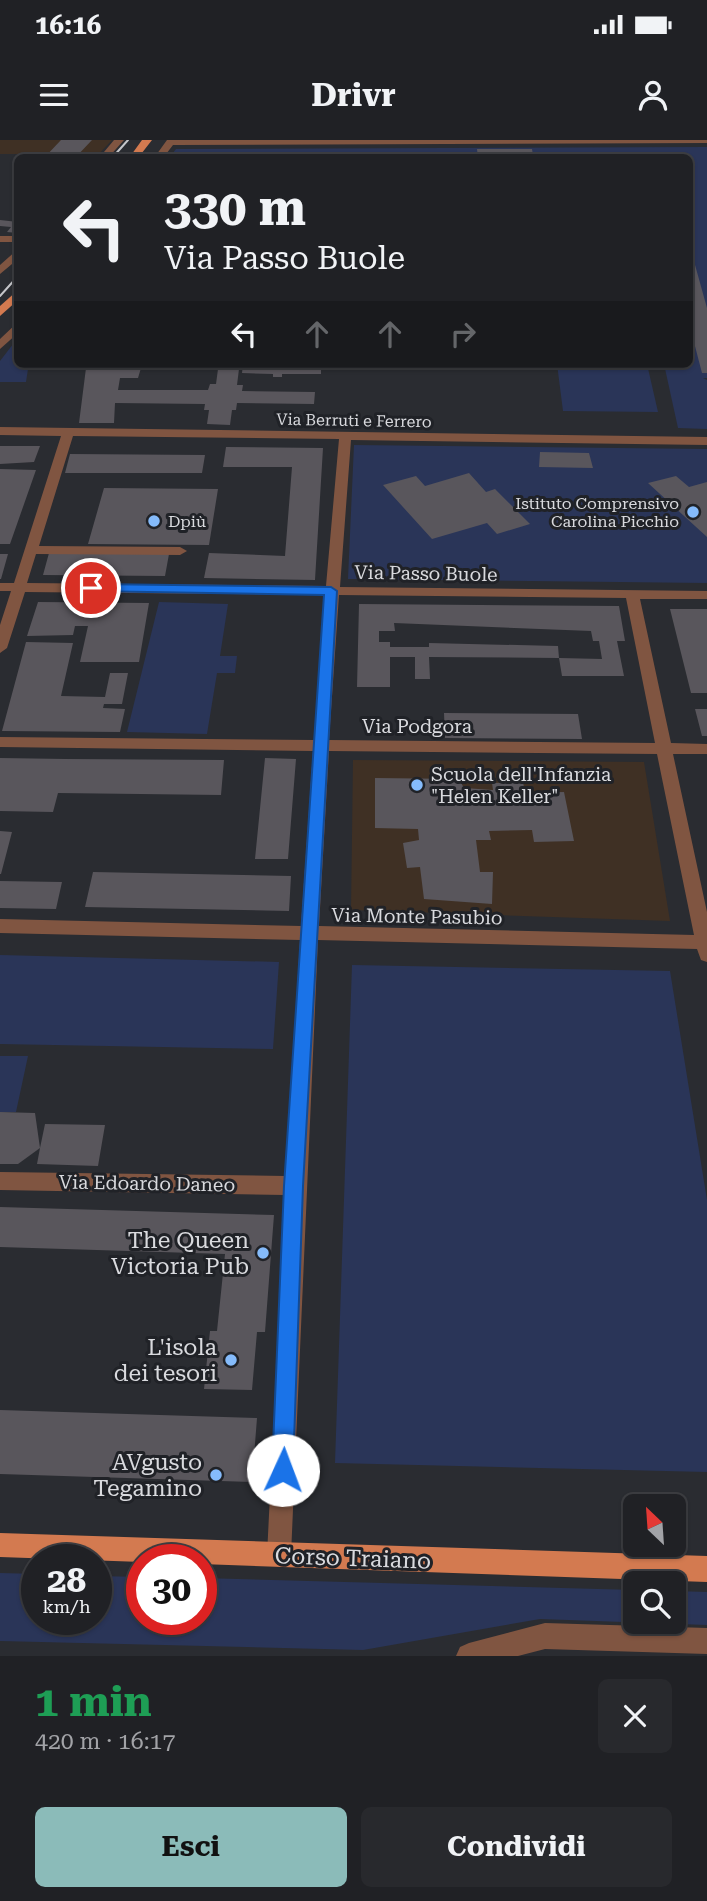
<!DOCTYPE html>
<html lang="it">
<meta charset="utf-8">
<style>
body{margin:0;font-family:"Roboto Serif",serif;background:#28292d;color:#f1f3f6;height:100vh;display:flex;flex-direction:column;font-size:26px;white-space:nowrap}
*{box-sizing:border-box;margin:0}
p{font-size:23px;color:#a2a3a7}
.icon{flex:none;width:38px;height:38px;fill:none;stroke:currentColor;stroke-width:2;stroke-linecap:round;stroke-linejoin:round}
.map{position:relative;height:1516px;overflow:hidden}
.sheet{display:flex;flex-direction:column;background:#202125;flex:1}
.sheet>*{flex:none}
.top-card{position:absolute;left:14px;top:14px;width:679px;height:214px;border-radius:10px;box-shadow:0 2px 5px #0004,0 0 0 2px #3d3e42;background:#202125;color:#f1f3f6;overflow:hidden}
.needle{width:46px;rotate:335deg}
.buttons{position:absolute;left:623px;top:1354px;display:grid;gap:14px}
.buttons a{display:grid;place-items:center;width:63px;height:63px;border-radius:10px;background:#202125;box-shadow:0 2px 5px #0004,0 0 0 2px #3d3e42;font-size:35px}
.speed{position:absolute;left:21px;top:1404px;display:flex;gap:14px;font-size:35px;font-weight:700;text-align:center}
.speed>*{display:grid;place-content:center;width:91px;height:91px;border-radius:50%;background:#202125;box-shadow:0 2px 5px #0004,0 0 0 2px #3d3e42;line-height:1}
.speed small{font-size:18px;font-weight:400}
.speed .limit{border:10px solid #d22;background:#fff;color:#111}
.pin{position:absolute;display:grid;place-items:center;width:60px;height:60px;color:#fff;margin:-30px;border:4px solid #fff;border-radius:50%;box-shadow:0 2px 7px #0007}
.me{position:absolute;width:77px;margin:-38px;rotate:2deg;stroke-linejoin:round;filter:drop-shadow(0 0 5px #0008)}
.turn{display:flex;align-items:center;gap:24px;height:147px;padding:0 35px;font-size:32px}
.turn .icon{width:91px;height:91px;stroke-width:2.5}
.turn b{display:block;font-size:49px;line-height:60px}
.lanes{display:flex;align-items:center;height:66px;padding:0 35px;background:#0003;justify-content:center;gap:35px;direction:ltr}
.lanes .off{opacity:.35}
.round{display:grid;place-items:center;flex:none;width:74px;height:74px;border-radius:10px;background:#28292d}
.overview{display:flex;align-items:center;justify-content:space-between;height:119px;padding:0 35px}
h1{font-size:42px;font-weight:700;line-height:52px;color:#1e9e55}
.cta{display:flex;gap:14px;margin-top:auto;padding:14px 35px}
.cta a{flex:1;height:80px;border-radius:10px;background:#8bbbb9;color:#111;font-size:28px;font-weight:700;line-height:80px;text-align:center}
.cta a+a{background:#28292d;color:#f1f3f6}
.status{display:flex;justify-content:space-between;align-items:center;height:49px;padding:0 35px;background:#202125;direction:ltr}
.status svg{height:19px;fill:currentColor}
header{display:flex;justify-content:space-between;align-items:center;height:91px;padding:0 35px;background:#202125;font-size:32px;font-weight:700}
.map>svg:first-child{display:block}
.education{fill:#3f3024}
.green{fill:#2a3558}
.building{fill:#59565c}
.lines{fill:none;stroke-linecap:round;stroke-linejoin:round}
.minor{fill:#805541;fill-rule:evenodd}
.major{fill:#d37a50;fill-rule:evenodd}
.tram{stroke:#c5c6ca;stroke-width:2}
.route{fill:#1a73e8;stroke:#114b97;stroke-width:2}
.poi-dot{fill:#85bbfb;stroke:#202227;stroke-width:2.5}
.labels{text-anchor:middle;stroke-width:6;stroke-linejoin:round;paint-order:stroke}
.far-street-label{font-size:16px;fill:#d9dade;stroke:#202227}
.far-poi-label{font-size:16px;fill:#d9dade;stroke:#202227;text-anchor:end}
.street-label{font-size:19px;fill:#d9dade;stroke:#202227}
.poi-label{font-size:19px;fill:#d9dade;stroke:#202227;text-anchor:start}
.near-poi-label{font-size:23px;fill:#d9dade;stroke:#202227;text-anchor:end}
.near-street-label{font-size:23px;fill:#d9dade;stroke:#202227}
</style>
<div class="status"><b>16:16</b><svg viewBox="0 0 49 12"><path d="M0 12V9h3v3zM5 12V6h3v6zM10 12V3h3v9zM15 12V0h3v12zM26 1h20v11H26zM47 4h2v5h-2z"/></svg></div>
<header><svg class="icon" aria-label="menu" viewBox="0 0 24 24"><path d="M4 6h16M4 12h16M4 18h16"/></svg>Drivr<svg class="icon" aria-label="person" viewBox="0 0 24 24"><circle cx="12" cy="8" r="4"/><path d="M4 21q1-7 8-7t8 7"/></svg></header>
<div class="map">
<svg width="707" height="1516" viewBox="0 0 707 1516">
<rect width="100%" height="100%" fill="#2a2c31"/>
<path class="education" d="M0,0H112L96,17L40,18L42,14H0Z
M353,620L644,622L670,781L351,770Z"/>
<path class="green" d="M707,7V238H703L707,240V289L678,288L664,224H690V18H169L176,9Z
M17,199L18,224H86V228L28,229L26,242H0V221Z
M557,224H647L658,272L563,271Z
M354,305L707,309V443L348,439Z
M159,462L228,464L220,516H237L235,533H217L207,594L127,592Z
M0,815L279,822L273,909L0,904Z
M352,825L670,831L707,1060V1332L335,1323Z
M0,916H28L16,972H0Z
M0,1433L37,1434V1479H96V1436L142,1437V1479H201V1438L635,1450V1482H674V1451L707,1452V1485L540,1479L363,1510L0,1501Z"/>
<path class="building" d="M61,0H92L75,18H44Z
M477,9H532L533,15H541V18H478Z
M0,80L18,82V93L7,92L11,87L0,86Z
M690,114H692L707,168V233H702L690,187Z
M243,224H321V234H282V237H273V234L242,233Z
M86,228H141L138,238H120L118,250H208L210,244H216L218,229H239L237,245H243L242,251L315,252L314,264L237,263L236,270H232L230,285L207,284L209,270H204L205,264L115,263L114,283H79Z
M0,306H40L34,322L0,324Z
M226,307L323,308L315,440L204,438L209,413L285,416L292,327H223Z
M540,312L589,313L593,328L539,327Z
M70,314L205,315L202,333H65Z
M0,329L36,330L10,404H0Z
M469,333L486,352L495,349L530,384L497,394L487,383L432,399L383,345L416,336L425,346Z
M676,336L689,347L707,342V397L648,343Z
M104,348L218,349L209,405L88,404Z
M49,413L169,414L165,436L43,435Z
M0,414H8L1,439H0Z
M38,462L149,463L139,522H80L88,486H75L73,495L27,496Z
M359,464L619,466L625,501H617L624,536H562L559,518L602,519L599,501H593L591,491L394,483L395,491H379V502H390V507H429V503L558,506L559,518L429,517L430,539H415V517H390V547H357Z
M670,469H707V553H691Z
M26,502L73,503L61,556L105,557L110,533H128L122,564H104L103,568L125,569L120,592L2,591Z
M695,569H707V596H702Z
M444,573L578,574L582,599L445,598Z
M0,618L66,619L224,620L221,655L58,653L53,672L0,671Z
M265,618L296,619L288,719H255Z
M375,638L459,639L464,648L493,650L492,643L523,642L525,653L564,652L574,701L534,702L532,690L489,691L491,700H476L480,732H493L492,764L424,759L420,727L407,728L403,703L419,700L418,689L375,688Z
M0,691L12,692L1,734H0Z
M93,732L291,736L289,771L85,767Z
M0,741L62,742L56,769L0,768Z
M0,972L35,973L40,1008L45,984L105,985L98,1026L37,1024L40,1008L18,1024H0Z
M0,1067L274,1075L265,1192H257L252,1250L204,1249L210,1191H217L225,1114L0,1107Z
M0,1270L257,1278L252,1342L0,1334Z"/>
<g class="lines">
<path class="minor" d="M114,0H124L108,18H99Z
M167,0H707V3L173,5L163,18H154Z
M0,96H18V102H0Z
M18,109V119L0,134V125Z
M18,182V193L0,209V199Z
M0,287L707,297V305L351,300L340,447L707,451V459H640L671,603L707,604V614H673L707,772V822L701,820L697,809L318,800L291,1415L288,1424L279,1427L270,1424L267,1415L285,1055L0,1050V1032L286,1036L300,800L0,793V779L301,786L313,611L0,607V597L314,600L325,455L25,452L7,508L0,513V485L11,451H0V443H14L61,296L0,295ZM73,296L339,299L326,446L27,443L36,414L180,415L187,411L180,407L39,406ZM339,455L626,458L655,603L329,600ZM329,611L657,614L694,795L319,786Z
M545,1483L707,1488V1514L545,1509L518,1516H456L460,1507L469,1503Z"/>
<path class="major" d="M142,0H152L138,18H129Z
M18,150V160L0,176V166Z
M0,1393L707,1416V1442L201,1424V1419H142V1422L0,1417Z"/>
<path class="tram" d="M112,18L128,0
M0,156L18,136"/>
</g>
<path class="route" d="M91,444L331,447L337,451L303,1046L293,1330L290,1337L283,1341L275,1337L272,1330L284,1046L324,455L86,451V446Z"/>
<g class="poi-dot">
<circle cx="693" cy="372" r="7"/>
<circle cx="154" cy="381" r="7"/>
<circle cx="417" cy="645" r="7"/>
<circle cx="263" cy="1113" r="7"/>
<circle cx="231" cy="1220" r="7"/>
<circle cx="216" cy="1335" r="7"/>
</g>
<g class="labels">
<g class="far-street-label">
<text transform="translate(354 280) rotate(1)" y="6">Via Berruti e Ferrero</text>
</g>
<g class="far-poi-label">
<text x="679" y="369">Istituto Comprensivo<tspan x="679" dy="18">Carolina Picchio</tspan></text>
<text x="168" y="387" text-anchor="start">Dpiù</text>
</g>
<g class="street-label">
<text transform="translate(426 433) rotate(1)" y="7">Via Passo Buole</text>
<text x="417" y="593">Via Podgora</text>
<text transform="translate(417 776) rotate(1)" y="7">Via Monte Pasubio</text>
<text transform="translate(147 1043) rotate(1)" y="7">Via Edoardo Daneo</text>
</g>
<g class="poi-label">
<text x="431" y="641">Scuola dell'Infanzia<tspan x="431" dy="22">"Helen Keller"</tspan></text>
</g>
<g class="near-poi-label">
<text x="249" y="1108">The Queen<tspan x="249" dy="26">Victoria Pub</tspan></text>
<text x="217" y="1215">L'isola<tspan x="217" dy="26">dei tesori</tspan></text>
<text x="202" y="1330">AVgusto<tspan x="202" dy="26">Tegamino</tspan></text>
</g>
<g class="near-street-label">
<text transform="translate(353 1418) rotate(2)" y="8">Corso Traiano</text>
</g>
</g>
</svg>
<div class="buttons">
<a><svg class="needle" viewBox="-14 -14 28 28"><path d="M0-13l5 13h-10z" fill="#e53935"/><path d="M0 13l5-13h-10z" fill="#a2a3a7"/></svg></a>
<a><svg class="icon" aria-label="search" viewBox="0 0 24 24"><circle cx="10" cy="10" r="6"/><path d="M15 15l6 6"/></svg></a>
</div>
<div class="speed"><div>28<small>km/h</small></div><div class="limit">30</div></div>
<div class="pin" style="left:91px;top:448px;background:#d93025"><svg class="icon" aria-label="arrive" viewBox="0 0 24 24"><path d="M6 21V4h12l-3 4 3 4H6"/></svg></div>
<svg class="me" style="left:283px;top:1330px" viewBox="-20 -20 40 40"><circle r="19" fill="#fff"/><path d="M0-13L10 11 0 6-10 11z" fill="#1a73e8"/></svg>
<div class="top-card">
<div class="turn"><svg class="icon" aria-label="left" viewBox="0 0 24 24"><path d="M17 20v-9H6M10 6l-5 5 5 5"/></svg><div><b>330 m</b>Via Passo Buole</div></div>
<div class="lanes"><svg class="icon" aria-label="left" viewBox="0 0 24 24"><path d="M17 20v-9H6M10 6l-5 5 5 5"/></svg><svg class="icon off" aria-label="ahead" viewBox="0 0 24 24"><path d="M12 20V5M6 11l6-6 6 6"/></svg><svg class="icon off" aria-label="ahead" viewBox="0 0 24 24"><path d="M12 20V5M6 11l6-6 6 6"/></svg><svg class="icon off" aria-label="right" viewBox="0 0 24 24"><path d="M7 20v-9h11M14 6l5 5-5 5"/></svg></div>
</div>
</div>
<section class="sheet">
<div class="overview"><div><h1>1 min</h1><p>420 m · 16:17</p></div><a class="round"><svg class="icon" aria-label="close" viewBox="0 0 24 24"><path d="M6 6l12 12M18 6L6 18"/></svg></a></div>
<div class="cta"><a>Esci</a><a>Condividi</a></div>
</section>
